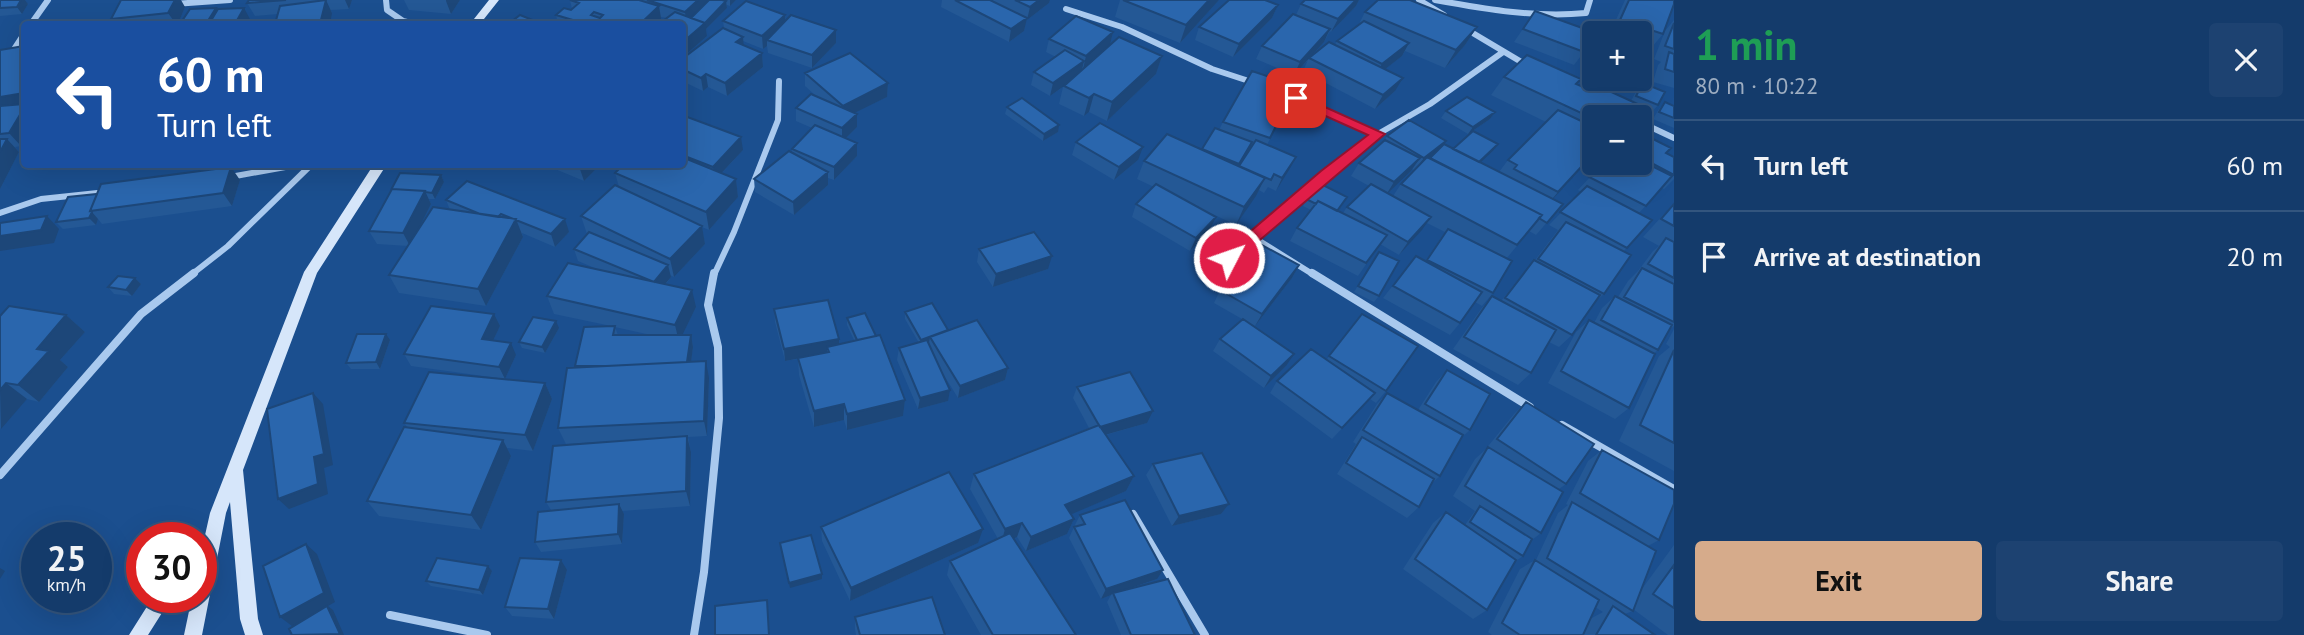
<!DOCTYPE html>
<meta charset="utf-8">
<style>
body{margin:0;font-family:"PT Sans",sans-serif;background:#1d4271;color:#f1f3f6;height:100vh;display:flex;flex-direction:column;font-size:26px;white-space:nowrap}
*{box-sizing:border-box;margin:0}
p{font-size:23px;color:#9dadc1}
.icon{flex:none;width:38px;height:38px;fill:none;stroke:currentColor;stroke-width:2;stroke-linecap:round;stroke-linejoin:round}
.map{position:relative;flex:1;overflow:hidden}
.sheet{display:flex;flex-direction:column;background:#143b6b;width:630px}
.sheet>*{flex:none}
.banner{position:absolute;left:21px;top:21px;width:665px;height:147px;border-radius:7px;box-shadow:0 7px 28px #0002,0 0 0 2px #33557e;background:#1a4fa0;color:#fff;overflow:hidden}
.tools{position:absolute;left:1582px;top:21px;display:grid;gap:14px}
.tools a{display:grid;place-items:center;width:70px;height:70px;border-radius:7px;background:#143b6b;box-shadow:0 7px 28px #0002,0 0 0 2px #33557e;font-size:35px}
.speed{position:absolute;left:21px;top:522px;display:flex;gap:14px;font-size:35px;font-weight:700;text-align:center}
.speed>*{display:grid;place-content:center;width:91px;height:91px;border-radius:50%;background:#143b6b;box-shadow:0 7px 28px #0002,0 0 0 2px #33557e;line-height:1}
.speed small{font-size:18px;font-weight:400}
.speed .limit{border:10px solid #d22;background:#fff;color:#111}
.pin{position:absolute;display:grid;place-items:center;width:60px;height:60px;color:#fff;margin:-30px;border-radius:14px;box-shadow:0 4px 10px #0006}
.me{position:absolute;width:77px;margin:-38px;rotate:49deg;stroke-linejoin:round;filter:drop-shadow(0 0 5px #0008)}
.turn{display:flex;align-items:center;gap:24px;height:147px;padding:0 21px;font-size:32px}
.turn .icon{width:91px;height:91px;stroke-width:2.5}
.turn b{display:block;font-size:49px;line-height:60px}
.round{display:grid;place-items:center;flex:none;width:74px;height:74px;border-radius:7px;background:#1d4271}
.overview{display:flex;align-items:center;justify-content:space-between;height:119px;padding:0 21px}
h1{font-size:42px;font-weight:600;line-height:52px;color:#1e9e55}
.button{display:flex;gap:14px;margin-top:auto;padding:14px 21px}
.button a{flex:1;height:80px;border-radius:7px;background:#d6ab8b;color:#111;font-size:28px;font-weight:600;line-height:80px;text-align:center}
.button a+a{background:#1d4271;color:#f1f3f6}
ul{padding:0;list-style:none}
li{display:flex;align-items:center;gap:21px;height:91px;padding:0 21px;border-top:2px solid #33557e}
li div{flex:1}
li b{display:block;font-size:26px}
li em{font-style:normal}
main{display:flex;flex:1;min-height:0}
.map>svg:first-child{display:block}
.lines{fill:none;stroke-linecap:round;stroke-linejoin:round}
.street-far1{stroke:#a9c9ee;stroke-width:6}
.street{stroke:#a9c9ee;stroke-width:8}
.secondary{fill:#d6e6fa;fill-rule:evenodd}
.wall{fill:#245895;fill-rule:evenodd}
.shaded-wall{fill:#1d4779}
.building{fill:#2a66ad;stroke:#1d4779;stroke-width:2;fill-rule:evenodd}
.route{fill:#e11d48;stroke:#92132f;stroke-width:2}
</style>
<main>
<div class="map">
<svg width="1674" height="635" viewBox="0 0 1674 635">
<rect width="100%" height="100%" fill="#1b4f8f"/>
<g class="lines">
<path class="street-far1" d="M386,0L387,10L403,21L415,24
M1419,0L1444,15
M1435,0C1485,9 1535,18 1586,13L1590,0
M174,4L230,0
M1066,9L1122,27L1212,69L1255,83
M31,24L48,0
M1466,29L1528,66
M11,54L24,34
M1283,93L1378,134
M1640,122L1674,138
M230,177L302,164
M0,213L41,199L107,192
M1253,237L1314,275
M1229,258L1326,174L1378,134L1430,104L1503,52
M191,275L228,246L312,164
M714,275L734,232L778,120L779,81"/>
<path class="street" d="M1312,273L1530,407
M1562,425L1674,489
M0,475L141,314L194,273
M1133,514L1205,635
M390,615L487,635
M694,635L704,572L719,418L718,347L708,305L714,273"/>
<path class="secondary" d="M489,0H499L480,24H470Z
M374,164H387L317,273L243,470L258,619L263,635H245L240,619L230,502L226,513L202,635H184L192,597H201V553L210,513L304,272Z
M153,597H172L148,635H129Z"/>
</g>
<path class="wall" d="M0,0H25L28,4L22,14L0,16Z
M249,0H352L349,9L331,10L332,13L278,14L255,16L247,3Z
M404,0H460L451,14L409,10Z
M570,0H736L730,6L727,5V8L706,29L707,36L682,58V24H558L556,15L572,9ZM661,17L667,18L662,23Z
M942,0H990L993,1V0H1050L1049,3L1027,20L1026,19L1024,31L1009,42L941,7Z
M1120,0H1219L1180,43L1115,17Z
M1305,0H1359L1356,6L1331,32L1330,31L1324,42L1311,56L1335,45L1337,41L1358,26L1365,12L1477,27L1465,45L1445,68L1405,51L1402,56L1385,69L1395,91L1375,109L1303,71L1308,60L1294,75L1256,59L1262,46L1296,15L1301,4Z
M1625,0H1674L1663,34L1652,47L1640,43V33H1610Z
M1278,5L1272,18L1233,57L1195,40L1199,27Z
M185,7L178,24H115L111,19Z
M1535,11L1584,52L1574,65L1514,42Z
M785,15L786,21L836,43L812,68L768,53L767,46L763,49L743,41V45L762,53L763,67L727,96L708,87L703,91L682,81V59L724,28L723,21Z
M1674,20V88L1653,82L1658,65L1661,62L1654,59L1665,31Z
M1113,32L1110,45L1162,56L1156,74L1107,121L1089,112L1084,116L1059,104L1063,87L1050,96L1031,85L1034,72L1056,57L1046,52L1049,39Z
M24,46V140L21,146L15,147L19,152L0,189V50Z
M1594,58V72L1586,69Z
M805,73L888,83L887,97L855,112L857,127L846,138L857,156L834,180L828,178V185L794,215L755,192L754,179L792,152V149L812,128L796,121V108L816,96L805,86Z
M1504,77L1577,84L1588,89L1631,101L1637,90L1643,83L1658,105L1652,112L1641,107L1594,117V154L1553,199L1563,204L1536,235L1529,231L1507,258L1493,293L1482,306L1475,302L1460,323L1450,335L1383,298L1416,256L1425,261L1445,232L1427,223L1399,255L1380,244L1358,276L1290,241L1297,228L1311,210L1303,206L1306,199L1343,204L1338,211L1343,213L1347,207L1369,186L1351,176L1359,163L1385,140L1387,136L1453,149L1498,144L1493,151L1480,162L1499,172L1508,160L1546,122L1491,95ZM1412,169L1414,170L1401,184L1393,196L1388,193Z
M1610,79H1634L1627,86Z
M1296,86L1267,145L1296,157L1276,191L1268,187L1264,193L1259,190L1236,225L1208,212L1210,229L1190,251L1132,217L1136,204L1154,187L1137,179L1144,161L1202,149L1219,130L1223,122Z
M1665,102L1674,106V128L1653,119L1659,109Z
M1007,107L1058,132L1043,141L1005,114Z
M1446,111L1495,112L1490,119L1468,134L1441,118Z
M682,115L743,150L722,173L736,179L738,197L709,230L702,227L705,244L674,277L670,275L671,277L666,284L696,307L682,335H691L693,347L691,362L709,378L707,436L688,437L691,452L690,506L622,511L624,514L622,544L541,552L535,542L551,510L546,502L613,441L566,444L558,428L576,368L575,366L611,326L554,314L547,296L597,269L578,261L574,249L587,234L581,216L619,187L615,173L682,164ZM615,327L651,335H618Z
M1640,137L1674,157V179L1664,189L1662,188L1639,213L1652,220L1624,251L1604,294L1593,304L1572,335L1559,347L1549,342L1531,373L1518,385L1453,349L1481,309L1492,296L1501,301L1523,273L1535,260L1558,230L1549,225L1581,192L1578,190L1603,163H1640Z
M1076,142L1138,160L1114,180L1072,155Z
M543,164H601L584,181Z
M441,175L444,182L435,199H429L431,204L416,233L450,210L446,200L467,181L569,232L555,247L522,233L523,237L486,306L399,293L389,275L408,246L377,244L369,231Z
M240,180L232,206L102,224L98,219L96,225L63,229L56,222L68,197Z
M1674,203V326L1669,330L1658,350L1654,353L1629,408L1615,419L1548,383L1576,332L1589,320L1594,323L1602,308L1615,296L1618,297L1628,281L1638,271L1653,251L1659,246L1643,237Z
M979,249L1048,269L993,287L977,262Z
M1374,259L1379,296L1374,302L1354,292Z
M1299,265L1292,278L1255,326L1245,320L1286,366L1264,388L1213,351L1220,339L1242,319L1214,303L1220,290Z
M135,278L141,284L132,296L114,294L108,287Z
M774,309L839,344L854,340L847,325V318L905,400L903,416L847,430L844,420L814,427L799,375L798,359L785,361L775,322Z
M905,312L948,330L1008,368L1005,380L958,398L940,369L948,401L918,409L897,360L899,348L919,343L905,319Z
M1362,314L1386,391L1376,403L1370,399L1332,439L1270,393L1277,381L1327,359Z
M66,315L85,332L60,360L68,367L39,402L27,399L0,429V316Z
M500,326L493,340L516,355L505,379L411,366L404,354Z
M559,328L545,353L522,348L519,342Z
M1674,329V471L1619,441L1659,356L1670,347L1666,344Z
M390,340L380,369H351L346,363Z
M1447,370L1470,430L1461,438L1440,476L1431,484L1419,507L1407,518L1337,474L1356,444L1353,442L1377,404L1387,393L1418,410L1436,382Z
M545,383L552,399L533,451L507,448L511,456L481,530L379,516L367,501L408,428L404,423Z
M1077,387L1147,423L1106,435L1134,476L1126,491L1071,514L1074,519L1067,534L1026,551L1017,537L1013,538L1076,635H981L947,575L950,561L998,539L970,489L974,474L1089,428L1073,398Z
M1526,402L1566,484L1559,489L1541,533L1532,540L1523,556L1516,561L1487,610L1473,619L1403,569L1433,523L1446,512L1465,525L1475,511L1453,496L1475,459L1485,450L1514,414Z
M1602,450L1659,540L1648,546L1639,593L1674,545V635H1668L1633,609V611L1625,614L1655,635H1492L1488,632L1520,569L1535,560H1536L1558,513L1568,505L1566,504L1588,461ZM1595,607L1603,612L1590,619Z
M1153,464L1229,504L1221,514L1172,526L1146,475Z
M1080,515L1157,579L1129,589L1195,635H1121L1107,602L1111,595L1101,599L1069,538L1074,527H1076L1075,525Z
M821,527L978,543L850,601L822,541Z
M488,566L492,571L483,595L431,586L426,581Z
M567,570L554,619L512,616L505,607Z
M855,617L945,635H856L855,629Z"/>
<path class="shaded-wall" d="M21,0H25L28,4L22,14L17,7Z
M175,0H181L185,7L178,24H176L168,13Z
M326,0L332,13L330,24H320Z
M345,0H352L349,9Z
M446,0H460L451,14L446,1Z
M698,0H710L687,25L685,12Z
M730,0H736L730,6Z
M1039,0H1050L1049,3L1027,20L1030,7Z
M1209,0H1219L1180,43L1186,25Z
M1356,0H1359L1356,6L1331,32L1338,19Z
M726,1L727,8L706,29L707,36L682,58V43Z
M1278,5L1272,18L1233,57L1239,44Z
M659,6L662,24H640Z
M216,8L224,21L222,24H206Z
M244,8L251,21L249,24H235Z
M785,15L786,28L767,40V46L763,49L762,36Z
M1027,18L1024,31L1009,42L1011,29Z
M1477,27L1465,45L1445,68L1456,50Z
M1330,29L1324,42L1294,75L1300,62Z
M836,30V43L812,68V55Z
M1113,32L1110,45L1083,69L1086,56Z
M743,37L744,50L736,42Z
M1409,43L1402,56L1375,77L1382,64Z
M762,53L763,67L727,96L725,83Z
M1162,56L1156,74L1107,121L1112,102Z
M1084,61L1081,74L1050,96L1053,83Z
M706,74L708,87L703,91L701,78Z
M1403,78L1395,91L1375,109L1383,95Z
M888,83L887,97L842,119L843,106Z
M24,93V140L21,146L9,133L0,118V97Z
M1094,94L1089,112L1084,116L1089,98Z
M1495,112L1490,119L1468,134L1473,127Z
M857,114V127L842,142V128Z
M1059,125L1058,132L1043,141L1044,134Z
M741,137L743,150L715,180L713,167Z
M7,139L19,152L0,189V152Z
M1446,141L1437,154L1415,171L1424,158Z
M857,143V156L834,180V167Z
M1498,144L1493,151L1471,171L1476,164Z
M1143,147L1138,160L1114,180L1119,167Z
M1594,153V154L1543,210L1558,192Z
M1296,157L1289,170L1276,191L1282,178Z
M1420,158L1411,171L1386,195L1394,182Z
M584,164H601L584,181L580,169Z
M231,167L240,180L232,206L223,193Z
M828,172V185L794,215L793,202Z
M441,175L444,182L435,199L432,193Z
M1265,178L1256,196L1236,225L1244,207Z
M736,179L738,197L709,230L706,212Z
M425,191L431,204L410,246L403,233Z
M92,212L98,219L96,225L89,218Z
M47,216L59,229L54,243L0,251V236Z
M1216,217L1210,229L1190,251L1196,238Z
M1431,217L1422,230L1399,255L1408,242Z
M516,219L523,237L486,306L478,289Z
M565,219L569,232L555,247L551,234Z
M702,226L705,244L674,277L670,259Z
M1052,256L1048,269L993,287L996,274Z
M668,265L671,277L657,294L654,282Z
M1299,265L1292,278L1255,326L1262,314Z
M135,278L141,284L132,296L126,290Z
M692,290L696,307L679,342L675,325Z
M494,314L500,326L488,351L482,339Z
M66,315L85,332L60,360L68,367L39,402L18,385L37,349Z
M556,321L559,328L545,353L542,347Z
M386,334L390,340L380,369L376,362Z
M691,335L693,347L689,378L687,366Z
M930,337L929,343L921,346V340Z
M839,339V351L827,347V353L785,361L784,349Z
M511,343L516,355L505,379L499,367Z
M1294,354L1286,366L1264,388L1271,376Z
M706,361L709,378L707,436L704,421Z
M1008,368L1005,380L958,398L960,386Z
M6,383L27,399L1,429L0,390Z
M545,383L552,399L533,451L525,435Z
M950,390L948,401L918,409L920,398Z
M313,393L323,404L333,465L324,468L328,494L289,509L278,499L314,457Z
M905,400L903,416L847,430V414Z
M844,404V420L814,427V411Z
M1153,411L1147,423L1094,438L1099,427Z
M687,436L691,452L690,506L686,491Z
M503,440L511,456L481,530L471,515Z
M1134,476L1126,491L1058,520L1065,505Z
M619,504L624,514L622,544L618,534Z
M1229,504L1221,514L1172,526L1179,516Z
M1074,519L1067,534L1026,551L1031,537Z
M1022,523L1017,537L1001,544L1005,529Z
M983,529L978,543L850,601L851,588Z
M306,544L317,554L335,602L328,606L333,610L344,635H339L328,606L292,626L280,617Z
M561,560L567,570L554,619L548,609Z
M488,566L492,571L483,595L479,590Z
M0,568L5,571L0,579Z
M1163,570L1157,579L1113,594V593L1111,595L1101,599L1106,589Z
M822,574V579L790,588L789,583Z"/>
<path class="building" d="M0,0H21L17,7L0,8Z
M121,0H175L168,13L111,19Z
M249,0H286L247,3Z
M326,0L320,24H275L280,6Z
M570,0H639L659,6L640,24L624,20L621,23L626,24H586L556,15L564,8L571,10L579,3ZM594,12L603,15L600,18L591,15Z
M647,0H698L685,12Z
M709,0H722L726,1L705,23L691,18Z
M955,0H990L1027,18L1011,29Z
M1015,0H1039L1030,7Z
M1123,0H1209L1186,25Z
M1229,0H1265L1278,5L1239,44L1199,27Z
M1305,0H1356L1338,19L1301,4Z
M1378,0H1410L1477,27L1456,50L1365,12Z
M1629,0H1674V4L1663,34L1620,20Z
M746,1L785,15L762,36L723,21Z
M216,8L206,24H180L190,9Z
M244,8L235,24H209L218,9Z
M1535,11L1596,33H1594V35L1584,52L1523,29Z
M675,12L705,23L682,43V24H659Z
M1293,14L1330,29L1300,62L1262,46Z
M520,15L535,21L531,24H517L511,22Z
M791,15L836,30L812,55L767,40Z
M1076,16L1113,32L1086,56L1049,39Z
M1364,21L1409,43L1382,64L1337,41Z
M1674,23V49L1665,46Z
M723,28L743,37L736,42L762,53L725,83L706,74L701,78L682,69V59Z
M1119,37L1162,56L1112,102L1094,94L1089,98L1064,86Z
M1329,42L1403,78L1383,95L1309,58Z
M24,46V93L0,97V50Z
M1065,50L1084,61L1053,83L1034,72Z
M1640,50L1652,55L1640,71Z
M1669,52L1674,54V72L1665,69Z
M850,53L888,83L843,106L805,73Z
M1527,55L1581,79L1576,84L1588,89L1594,84L1642,106L1640,109L1650,114L1640,126V117H1594V119L1504,77Z
M1252,71L1296,86L1270,138L1223,122Z
M1643,83L1665,92L1658,105L1636,96Z
M811,94L857,114L842,128L796,108Z
M1467,97L1495,112L1473,127L1446,111Z
M1022,98L1059,125L1044,134L1007,107Z
M1665,102L1674,106V118L1659,112Z
M24,104V108L9,133L0,134V106Z
M1558,110L1594,127V153L1558,192L1514,169L1517,165L1508,160Z
M682,115L741,137L713,167L682,155Z
M1409,120L1446,141L1424,158L1387,136Z
M1100,123L1143,147L1119,167L1076,142Z
M815,125L857,143L834,167L792,149Z
M1215,128L1252,142L1239,164L1202,149Z
M1473,131L1498,144L1479,162L1453,149Z
M1167,134L1265,178L1244,207L1144,161Z
M1643,134L1671,148L1666,153L1674,157V175L1640,157V137Z
M0,139H7L0,152Z
M1256,140L1296,157L1282,178L1274,174L1271,180L1239,166Z
M1385,140L1420,158L1394,182L1359,163Z
M1444,144L1563,204L1547,223L1539,218L1542,215L1430,158Z
M789,151L828,172L793,202L754,179Z
M682,157L736,179L706,212L615,173L624,164H682Z
M1427,157L1542,215L1517,245L1401,184Z
M1640,160L1672,176L1646,206L1589,177L1603,163H1640Z
M570,164H584L580,169Z
M231,167L223,193L90,211L101,184Z
M400,173L441,175L432,193L425,192V191L392,189L391,190Z
M467,181L565,219L551,234L501,214L498,217L480,214L446,200Z
M1319,183L1347,197L1337,211L1318,201L1316,204L1306,199Z
M1156,184L1216,217L1196,238L1136,204Z
M1371,184L1431,217L1408,242L1347,207Z
M615,185L702,226L670,259L581,216Z
M1587,186L1652,220L1627,248L1560,212Z
M392,189L425,191L403,233L369,231Z
M97,194L90,211L92,212L89,218L56,222L68,197Z
M1318,201L1387,235L1366,263L1297,228Z
M1674,204V226L1661,219Z
M433,207L516,219L478,289L389,275Z
M47,216L41,230L0,236V223Z
M1566,222L1631,255L1604,294L1538,259Z
M1448,229L1512,261L1493,293L1427,260Z
M589,232L668,265L654,282L574,249Z
M1034,232L1052,256L996,274L979,249Z
M1666,238L1674,242V278L1648,264Z
M1258,243L1299,265L1262,314L1220,290Z
M1379,252L1399,261L1379,296L1358,286Z
M1416,256L1482,292L1460,323L1393,286Z
M1534,260L1600,295L1572,335L1505,298Z
M568,263L692,290L675,325L547,296Z
M1642,268L1674,284V322L1624,297Z
M118,276L135,278L126,290L108,287Z
M1492,296L1556,330L1531,373L1464,337Z
M1615,296L1672,325L1658,350L1601,320Z
M828,300L839,339L784,349L774,309Z
M932,303L948,330L921,340L905,312Z
M9,306L66,315L37,349L49,351L18,385L6,383L0,390V316Z
M431,306L494,314L482,339L511,343L499,367L404,354Z
M865,313L876,336L857,340L847,318Z
M1362,314L1418,346L1386,391L1329,356Z
M533,317L556,321L542,347L519,342Z
M1243,319L1294,354L1271,376L1220,339Z
M977,320L1008,368L960,386L930,337Z
M1589,320L1655,354L1629,408L1561,371Z
M615,326L613,335H691L687,362L606,366H575L584,327Z
M357,334H386L376,362L346,363Z
M880,335L905,400L847,414L844,404L814,411L798,358L829,352L827,347Z
M927,340L950,390L920,398L899,348Z
M1311,349L1375,393L1342,428L1277,381Z
M1674,350V443L1640,425Z
M706,361L704,421L558,428L567,368Z
M1447,370L1490,394L1470,430L1425,404Z
M429,372L545,383L525,435L404,423Z
M1130,372L1153,411L1100,427L1077,387Z
M313,393L324,454L314,457L318,484L278,499L267,409Z
M1387,393L1463,435L1440,476L1363,430Z
M1526,402L1594,444L1566,484L1497,439Z
M1099,425L1134,476L1065,505L1074,519L1031,537L1022,523L1005,529L974,474Z
M404,427L503,440L471,515L367,501Z
M687,436L686,491L546,502L553,446Z
M1362,437L1434,479L1419,507L1346,463Z
M1488,447L1563,492L1541,533L1465,486Z
M1602,450L1674,490V504L1659,540L1580,493Z
M1202,453L1229,504L1179,516L1153,464Z
M949,472L983,529L851,588L821,527Z
M1125,500L1163,570L1106,589L1074,527L1085,524L1080,515Z
M1572,502L1656,551L1633,611L1547,558Z
M619,504L618,534L535,542L538,512Z
M1480,506L1532,539L1523,556L1470,522Z
M1446,512L1516,560L1487,610L1415,559Z
M1010,533L1076,635H993L950,561Z
M811,535L822,574L789,583L780,543Z
M306,544L324,593L280,617L263,566Z
M437,558L488,566L479,590L426,581Z
M520,558L561,560L548,609L505,607Z
M1535,560L1599,600L1583,635H1520L1502,623Z
M1674,565V608L1653,594Z
M1168,579L1195,635H1131L1113,593Z
M932,597L945,635H860L855,617Z
M767,600L769,635H715V606Z
M327,606L340,634L292,635L289,629Z
M1613,606L1655,635H1596Z"/>
<path class="route" d="M1296,94L1385,134L1234,262H1224L1221,258L1224,254L1321,171L1368,135L1292,101V95Z"/>
</svg>
<div class="tools">
<a>+</a>
<a>−</a>
</div>
<div class="speed"><div>25<small>km/h</small></div><div class="limit">30</div></div>
<div class="pin" style="left:1296px;top:98px;background:#d93025"><svg class="icon" aria-label="arrive" viewBox="0 0 24 24"><path d="M6 21V4h12l-3 4 3 4H6"/></svg></div>
<svg class="me" style="left:1229px;top:258px" viewBox="-20 -20 40 40"><circle r="17" fill="#e11d48" stroke="#fff" stroke-width="3"/><path d="M0-11L8 9 0 5-8 9z" fill="#fff"/></svg>
<div class="banner">
<div class="turn"><svg class="icon" aria-label="left" viewBox="0 0 24 24"><path d="M17 20v-9H6M10 6l-5 5 5 5"/></svg><div><b>60 m</b>Turn left</div></div>
</div>
</div>
<section class="sheet">
<div class="overview"><div><h1>1 min</h1><p>80 m · 10:22</p></div><a class="round"><svg class="icon" aria-label="close" viewBox="0 0 24 24"><path d="M6 6l12 12M18 6L6 18"/></svg></a></div>
<ul>
<li><svg class="icon" aria-label="left" viewBox="0 0 24 24"><path d="M17 20v-9H6M10 6l-5 5 5 5"/></svg><div><b>Turn left</b></div><em>60 m</em></li>
<li><svg class="icon" aria-label="arrive" viewBox="0 0 24 24"><path d="M6 21V4h12l-3 4 3 4H6"/></svg><div><b>Arrive at destination</b></div><em>20 m</em></li>
</ul>
<div class="button"><a>Exit</a><a>Share</a></div>
</section>
</main>
